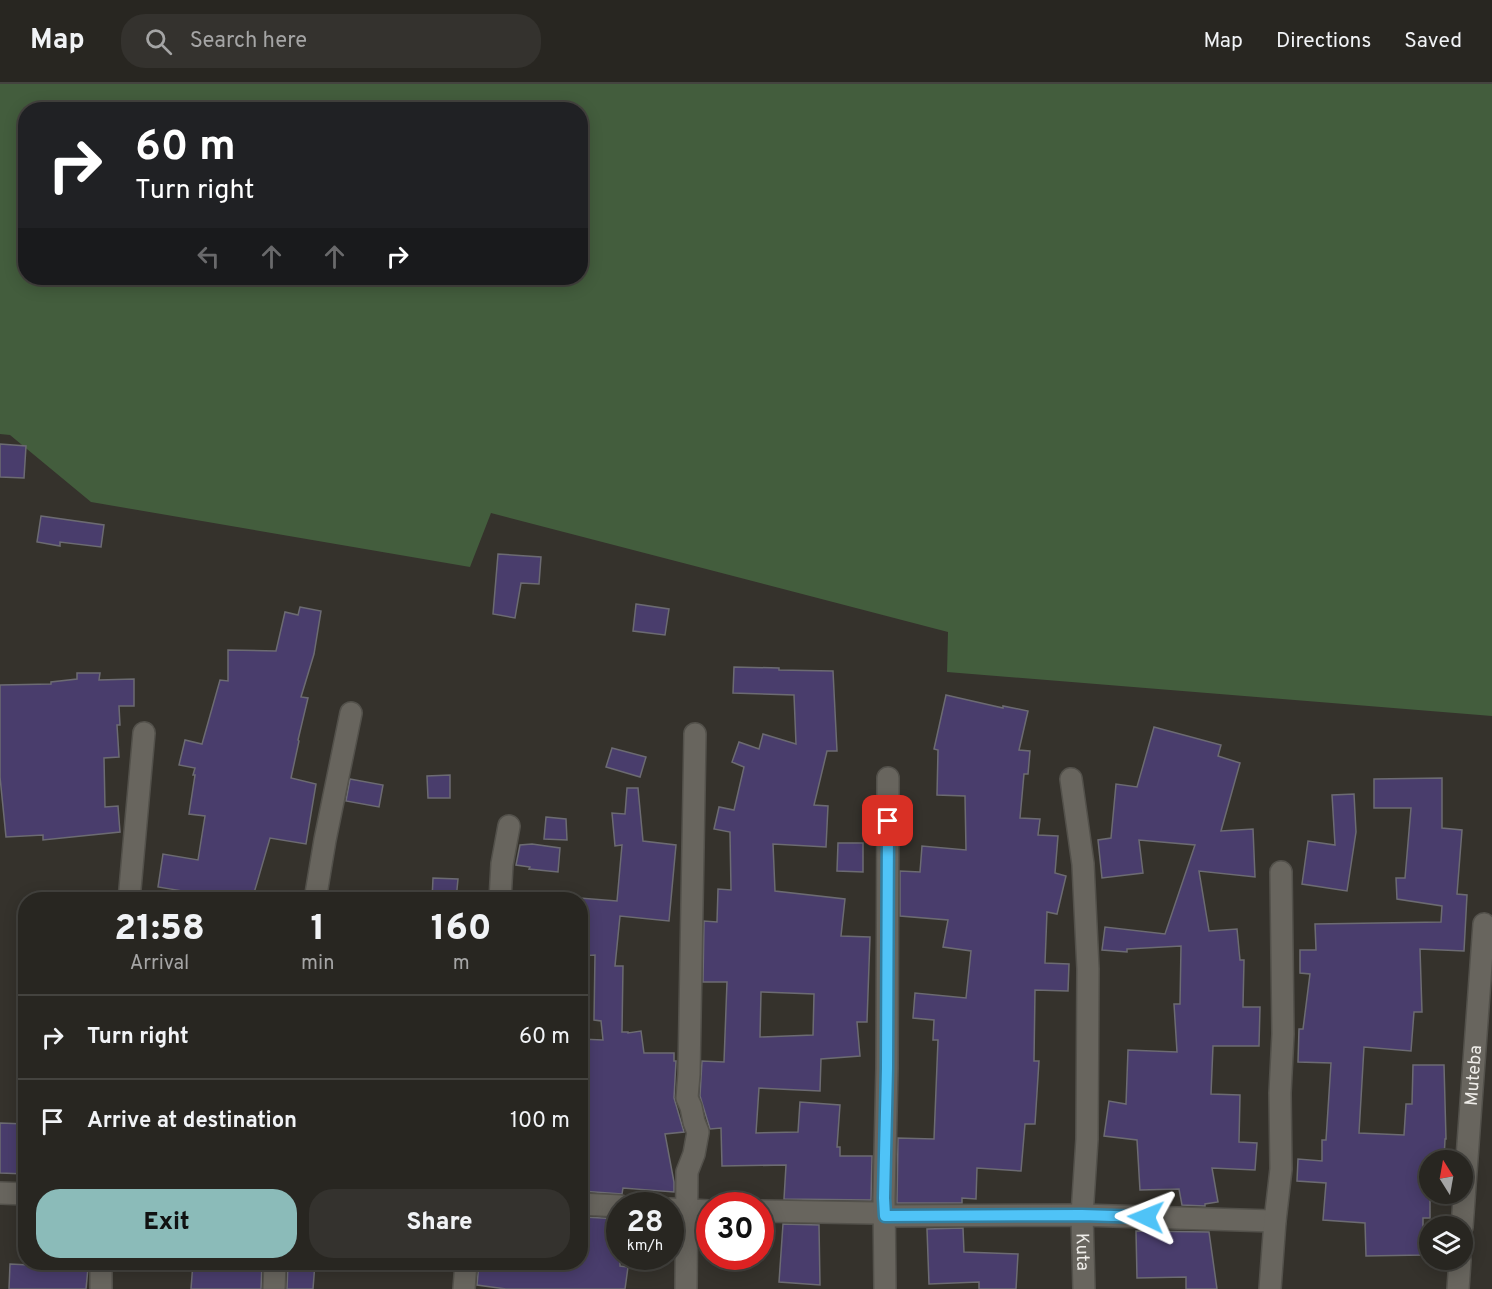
<!DOCTYPE html>
<style>
body{margin:0;font-family:Overpass,sans-serif;background:#34322e;color:#f1f3f6;height:100vh;display:flex;flex-direction:column;font-size:22px;white-space:nowrap}
*{box-sizing:border-box;margin:0}
p{font-size:20px;color:#a5a5a5}
.icon{flex:none;width:33px;height:33px;fill:none;stroke:currentColor;stroke-width:2;stroke-linecap:round;stroke-linejoin:round}
.map{position:relative;flex:1;overflow:hidden}
.panel{position:absolute;left:18px;top:808px;width:570px;height:378px;display:flex;flex-direction:column;background:#282621;border-radius:24px;box-shadow:0 3px 15px #0003,0 0 0 2px #44433f}
.panel>*{flex:none}
.hud{position:absolute;left:18px;top:18px;width:570px;height:183px;border-radius:24px;box-shadow:0 3px 15px #0003,0 0 0 2px #44433f;background:#202124;color:#fff;overflow:hidden}
.needle{width:39px;rotate:349deg}
.tools{position:absolute;left:1419px;top:1066px;display:grid;gap:12px}
.tools a{display:grid;place-items:center;width:54px;height:54px;border-radius:50%;background:#282621;box-shadow:0 3px 15px #0003,0 0 0 2px #44433f;font-size:30px}
.speed{position:absolute;left:606px;top:1108px;display:flex;gap:12px;font-size:30px;font-weight:700;text-align:center}
.speed>*{display:grid;place-content:center;width:78px;height:78px;border-radius:50%;background:#282621;box-shadow:0 3px 15px #0003,0 0 0 2px #44433f;line-height:1}
.speed small{font-size:15px;font-weight:400}
.speed .limit{border:9px solid #d22;background:#fff;color:#111}
.pin{position:absolute;display:grid;place-items:center;width:51px;height:51px;color:#fff;margin:-26px;border-radius:12px;box-shadow:0 3px 9px #0006}
.me{position:absolute;width:66px;margin:-33px;rotate:272deg;stroke-linejoin:round;filter:drop-shadow(0 0 4px #0008)}
.turn{display:flex;align-items:center;gap:21px;height:126px;padding:0 18px;font-size:27px}
.turn .icon{width:78px;height:78px;stroke-width:2.5}
.turn b{display:block;font-size:42px;line-height:51px}
.lanes{display:flex;align-items:center;height:57px;padding:0 18px;background:#0003;justify-content:center;gap:30px;direction:ltr}
.lanes .off{opacity:.35}
.eta{display:flex;justify-content:space-evenly;align-items:center;height:102px;text-align:center}
.eta b{font-size:36px;font-weight:800;line-height:42px}
.primary-button{display:flex;gap:12px;margin-top:auto;padding:12px 18px}
.primary-button a{flex:1;height:69px;border-radius:24px;background:#8bbbb9;color:#111;font-size:24px;font-weight:800;line-height:69px;text-align:center}
.primary-button a+a{background:#34322e;color:#f1f3f6}
ul{padding:0;list-style:none}
li{display:flex;align-items:center;gap:18px;height:84px;padding:0 18px;border-top:2px solid #44433f}
li div{flex:1}
li b{display:block;font-size:22px}
li em{font-style:normal}
header{display:flex;align-items:center;gap:36px;box-sizing:border-box;height:84px;padding:0 30px;background:#282621;border-bottom:2px solid #44433f}
header strong{font-size:28px}
nav{display:flex;gap:33px;margin-inline-start:auto;font-size:21px}
.search{width:420px;height:54px;background:#34322e;display:flex;align-items:center;gap:15px;box-sizing:border-box;padding:0 21px;border-radius:24px;color:#a5a5a5;font-size:22px}
.map>svg:first-child{display:block}
.green{fill:#435d3d;fill-rule:evenodd}
.building{fill:#493d6c;stroke:#6c6b72;stroke-width:1.5;fill-rule:evenodd}
.lines{fill:none;stroke-linecap:round;stroke-linejoin:round}
.street-casing{stroke:#53514b;stroke-width:24}
.street{stroke:#68655e;stroke-width:21}
.route-casing{stroke:#337fa1;stroke-width:15}
.route{stroke:#4fc3f7;stroke-width:10}
.labels{text-anchor:middle;stroke-width:5;stroke-linejoin:round;paint-order:stroke}
.street-label{font-size:18px;fill:#efede9;stroke:#35322c}
</style>
<header>
<strong>Map</strong>
<div class="search"><svg class="icon" aria-label="search" viewBox="0 0 24 24"><circle cx="10" cy="10" r="6"/><path d="M15 15l6 6"/></svg>Search here</div>
<nav><a>Map</a><a>Directions</a><a>Saved</a></nav>
</header>
<div class="map">
<svg width="1492" height="1205" viewBox="0 0 1492 1205">
<rect width="100%" height="100%" fill="#35322c"/>
<path class="green" d="M0,0H1492V632L947,588L948,548L491,429L470,483L91,418L10,351L0,350ZM26,26H580V194H26Z"/>
<path class="building" d="M0,360L26,362L24,394L0,393Z
M41,432L104,441L101,463L60,458V462L37,458Z
M498,470L541,473L539,500L521,499L515,534L493,530Z
M636,520L669,525L665,551L633,547Z
M300,523L321,527L314,570L301,613L308,614L298,656L299,657L291,694L316,700L306,760L270,754L252,816H218L219,813L158,803L163,770L198,776L205,732L189,730L195,691H193L195,684L179,681L185,656L202,660L220,596L228,597V566L276,567L285,528L298,531Z
M734,583L779,584V586L833,587L837,667H827L814,721L828,722L826,763L773,760L775,807L845,815L841,852L870,853L867,938H857L860,972L821,975L820,1007L759,1004L756,1049L798,1048L800,1018L840,1021L837,1063H840V1072H872L871,1116L784,1115L786,1081L722,1082L721,1044L710,1045L700,1012L702,977L724,978L727,898H703L704,837L717,838L718,805L731,806L730,748L714,745L719,723L734,726L744,683L732,678L739,658L759,665L763,650L796,660L794,611L733,609ZM761,908L814,910L813,951L760,953Z
M77,589H100L99,596L134,595V622H119L120,641H117L119,673L104,674L105,723L118,722L120,748L43,756V751L6,753L0,693V601L51,600V598L77,595Z
M946,611L1003,624V622L1028,627L1019,666L1030,667L1028,690H1024L1020,734L1040,735L1038,751L1058,752L1055,789L1066,792L1057,830L1047,828L1045,879L1069,880L1068,907L1035,906L1034,977H1039L1035,1040H1025L1021,1087L977,1084L976,1115L962,1114V1119H897L898,1054L934,1055L938,956H933L934,936L913,934L915,909L966,914L971,867L943,863L948,836L900,832V787L920,788L922,762L966,766L965,712L937,711L938,666L934,665Z
M1154,643L1221,661L1218,672L1240,679L1221,747L1253,745L1255,793L1199,787L1209,847L1237,845L1240,876H1244L1243,923H1260L1259,962H1213L1211,1010L1240,1011L1239,1058L1257,1059L1255,1086L1212,1084L1218,1118L1205,1120V1122L1182,1121L1179,1105L1140,1106L1137,1056L1104,1052L1109,1017L1126,1020L1128,966L1177,968L1174,920H1180L1181,862L1127,865V868L1102,866L1105,843L1165,850L1195,761L1139,756L1143,789L1102,794L1098,756L1111,754L1116,700L1137,703Z
M612,664L646,673L640,693L606,683Z
M450,691V714H428L427,692Z
M1442,694V744L1462,746L1457,810L1467,811L1464,867L1420,865L1422,928H1414L1411,967L1364,963L1359,1049L1404,1051L1406,1020H1412L1413,981H1444L1446,1055H1445L1444,1077H1430V1134H1423V1171L1366,1172L1365,1139L1323,1136L1326,1099L1297,1097L1298,1075L1322,1077V1056H1326L1331,979L1298,978L1299,945H1303L1310,890L1300,889V866H1316L1315,840L1441,838L1442,822L1397,815L1396,794H1405L1411,724H1374V695Z
M350,695L383,701L379,723L346,717Z
M627,704H638L643,757L676,761L669,837L620,832L615,882H623L622,948H628V949L641,947L644,969H674V977H676L674,1014L684,1048L665,1050L674,1098V1108L623,1104L622,1110L581,1107L584,1057H580V1030H584L588,987H580V955L603,956L601,937L594,936L595,871L580,872V814L617,817L622,761L615,762L612,729L625,730Z
M1354,710L1356,748L1347,807L1302,800L1308,757L1335,761L1332,711Z
M546,733L566,735L567,756L544,755Z
M838,759H863V788L837,787Z
M532,760L560,764L558,788L529,785L530,783L516,781L520,761Z
M433,794L458,795L456,816H432Z
M0,1039L26,1040V1090L0,1089Z
M584,1133L619,1135L616,1159L620,1160V1182L628,1183L625,1205H506L477,1201L479,1179H580V1160Z
M783,1140L819,1141L820,1201L779,1198Z
M963,1144L964,1168L1018,1170L1016,1205H979V1198L929,1200L927,1145Z
M1136,1147L1209,1148L1217,1205H1186V1193L1137,1194Z
M193,1179H262L261,1205H191Z
M288,1179H315L313,1205H287Z
M10,1180L88,1184L86,1205H9Z"/>
<g class="lines">
<defs>
<g id="street">
<path id="s1" d="M1071,695L1083,780L1088,885L1087,1055L1082,1131L1084,1205"/>
<path d="M129,816L144,649"/>
<path d="M315,816L325,756L351,629"/>
<path d="M500,816L502,780L509,742"/>
<path d="M0,1109L26,1110"/>
<path d="M580,1120L620,1122"/>
<path d="M670,1125L710,1127"/>
<path d="M760,1127L875,1129L885,1132L1082,1131L1275,1137"/>
<path id="s2" d="M1462,1143L1484,840"/>
<path d="M101,1205V1179"/>
<path d="M274,1205L275,1179"/>
<path d="M464,1205L466,1179"/>
<path d="M686,1205L687,1088L694,1070L698,1048L694,1038L691,1023L687,1014L689,990L695,650"/>
<path d="M885,1205L884,1114L887,984L888,694"/>
<path d="M1270,1205L1275,1137L1281,1085L1280,1009L1283,950L1281,788"/>
<path d="M1458,1205L1460,1176"/>
</g>
</defs>
<use href="#street" class="street-casing"/>
<use href="#street" class="street"/>
</g>
<g class="lines">
<defs>
<path id="route" d="M888,737L887,984L884,1114L885,1132L1082,1131L1146,1133"/>
</defs>
<use href="#route" class="route-casing"/>
<use href="#route" class="route"/>
</g>
<g class="labels">
<g class="street-label">
<text dy="6" stroke="none"><textPath href="#s2" startOffset="152">Muteba</textPath></text>
<text dy="6" stroke="none"><textPath href="#s1" startOffset="474">Kuta</textPath></text>
</g>
</g>
</svg>
<div class="tools">
<a><svg class="needle" viewBox="-14 -14 28 28"><path d="M0-13l5 13h-10z" fill="#e53935"/><path d="M0 13l5-13h-10z" fill="#a5a5a5"/></svg></a>
<a><svg class="icon" aria-label="layers" viewBox="0 0 24 24"><path d="M12 4l9 5-9 5-9-5zM3 14l9 5 9-5"/></svg></a>
</div>
<div class="speed"><div>28<small>km/h</small></div><div class="limit">30</div></div>
<div class="pin" style="left:888px;top:737px;background:#d93025"><svg class="icon" aria-label="arrive" viewBox="0 0 24 24"><path d="M6 21V4h12l-3 4 3 4H6"/></svg></div>
<svg class="me" style="left:1146px;top:1133px" viewBox="-20 -20 40 40"><path d="M0-17L14 15 0 8-14 15z" fill="#4fc3f7" stroke="#fff" stroke-width="4"/></svg>
<div class="hud">
<div class="turn"><svg class="icon" aria-label="right" viewBox="0 0 24 24"><path d="M7 20v-9h11M14 6l5 5-5 5"/></svg><div><b>60 m</b>Turn right</div></div>
<div class="lanes"><svg class="icon off" aria-label="left" viewBox="0 0 24 24"><path d="M17 20v-9H6M10 6l-5 5 5 5"/></svg><svg class="icon off" aria-label="ahead" viewBox="0 0 24 24"><path d="M12 20V5M6 11l6-6 6 6"/></svg><svg class="icon off" aria-label="ahead" viewBox="0 0 24 24"><path d="M12 20V5M6 11l6-6 6 6"/></svg><svg class="icon" aria-label="right" viewBox="0 0 24 24"><path d="M7 20v-9h11M14 6l5 5-5 5"/></svg></div>
</div>
<section class="panel">
<div class="eta">
<div><b>21:58</b><p>Arrival</p></div>
<div><b>1</b><p>min</p></div>
<div><b>160</b><p>m</p></div>
</div>
<ul>
<li><svg class="icon" aria-label="right" viewBox="0 0 24 24"><path d="M7 20v-9h11M14 6l5 5-5 5"/></svg><div><b>Turn right</b></div><em>60 m</em></li>
<li><svg class="icon" aria-label="arrive" viewBox="0 0 24 24"><path d="M6 21V4h12l-3 4 3 4H6"/></svg><div><b>Arrive at destination</b></div><em>100 m</em></li>
</ul>
<div class="primary-button"><a>Exit</a><a>Share</a></div>
</section>
</div>
